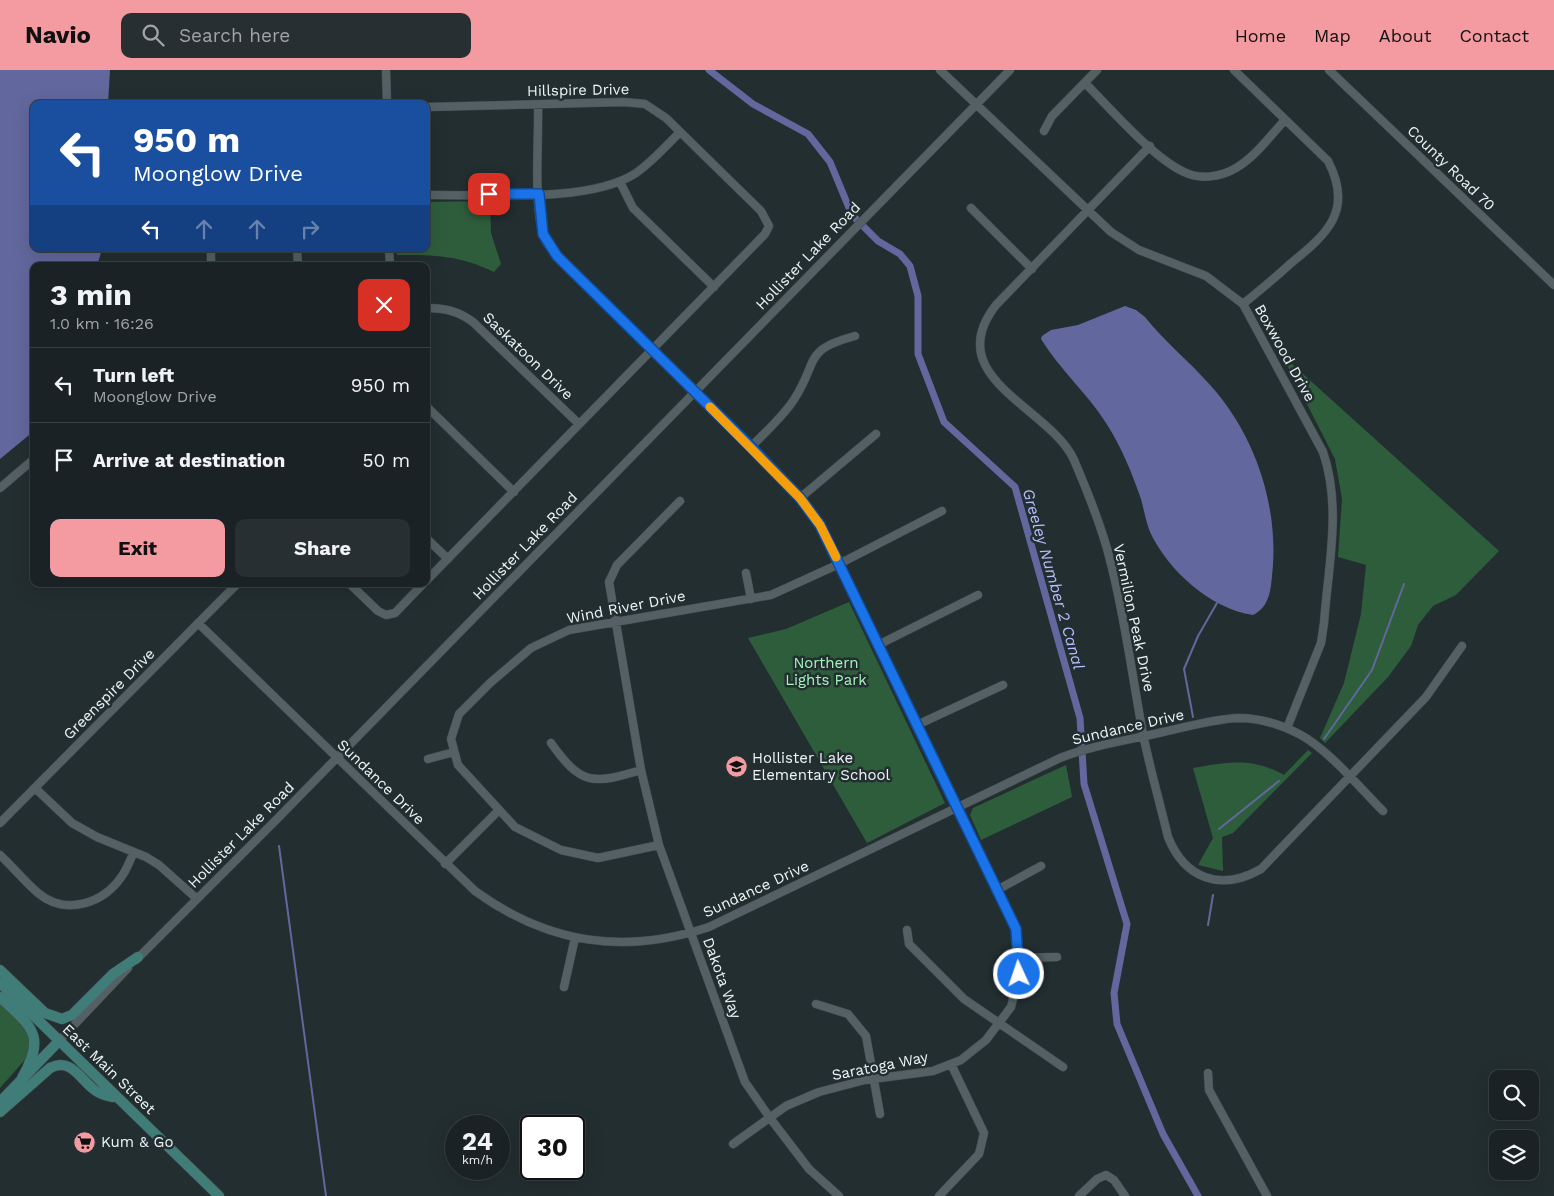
<!DOCTYPE html>
<meta charset="utf-8">
<style>
body{margin:0;font-family:"Work Sans",sans-serif;background:#272f32;color:#f1f3f6;height:100vh;display:flex;flex-direction:column;font-size:19px;white-space:nowrap}
*{box-sizing:border-box;margin:0}
p{font-size:16px;color:#9fa4a7}
.icon{flex:none;width:28px;height:28px;fill:none;stroke:currentColor;stroke-width:2;stroke-linecap:round;stroke-linejoin:round}
.map{position:relative;flex:1;overflow:hidden}
.drawer{position:absolute;left:30px;top:192px;width:400px;height:325px;display:flex;flex-direction:column;background:#1a2225;border-radius:10px;box-shadow:0 5px 20px #0002,0 0 0 1px #383f42}
.drawer>*{flex:none}
.guide{position:absolute;left:30px;top:30px;width:400px;height:152px;border-radius:10px;box-shadow:0 5px 20px #0002,0 0 0 1px #383f42;background:#1a4fa0;color:#fff;overflow:hidden}
.controls{position:absolute;left:1489px;top:1000px;display:grid;gap:10px}
.controls a{display:grid;place-items:center;width:50px;height:50px;border-radius:10px;background:#1a2225;box-shadow:0 5px 20px #0002,0 0 0 1px #383f42;font-size:25px}
.speed{position:absolute;left:445px;top:1045px;display:flex;gap:10px;font-size:25px;font-weight:700;text-align:center}
.speed>*{display:grid;place-content:center;width:65px;height:65px;border-radius:50%;background:#1a2225;box-shadow:0 5px 20px #0002,0 0 0 1px #383f42;line-height:1}
.speed small{font-size:12px;font-weight:400}
.speed .limit{border:2px solid #111;border-radius:8px;background:#fff;color:#111}
.pin{position:absolute;display:grid;place-items:center;width:42px;height:42px;color:#fff;margin:-21px;border-radius:10px;box-shadow:0 2px 8px #0006}
.me{position:absolute;width:55px;margin:-28px;rotate:357deg;stroke-linejoin:round;filter:drop-shadow(0 0 4px #0008)}
.turn{display:flex;align-items:center;gap:18px;height:105px;padding:0 20px;font-size:22px}
.turn .icon{width:65px;height:65px;stroke-width:2.5}
.turn b{display:block;font-size:35px;line-height:42px}
.lanes{display:flex;align-items:center;height:48px;padding:0 20px;background:#0003;justify-content:center;gap:25px;direction:ltr}
.lanes .off{opacity:.35}
.round{display:grid;place-items:center;flex:none;width:52px;height:52px;border-radius:10px;background:#272f32}
.overview{display:flex;align-items:center;justify-content:space-between;height:85px;padding:0 20px}
h1{font-size:30px;font-weight:700;line-height:38px}
.primary-button{display:flex;gap:10px;margin-top:auto;padding:10px 20px}
.primary-button a{flex:1;height:58px;border-radius:10px;background:#f49aa1;color:#111;font-size:20px;font-weight:700;line-height:58px;text-align:center}
.primary-button a+a{background:#272f32;color:#f1f3f6}
ul{padding:0;list-style:none}
li{display:flex;align-items:center;gap:15px;height:75px;padding:0 20px;border-top:1px solid #383f42}
li div{flex:1}
li b{display:block;font-size:19px}
li em{font-style:normal}
header{display:flex;align-items:center;gap:30px;box-sizing:border-box;height:70px;padding:0 25px;background:#f49aa1;color:#111}
header strong{font-size:24px}
nav{display:flex;gap:28px;margin-inline-start:auto;font-size:18px}
.search{width:350px;height:45px;background:#272f32;display:flex;align-items:center;gap:12px;box-sizing:border-box;padding:0 18px;border-radius:10px;color:#9fa4a7;font-size:19px}
.map>svg:first-child{display:block}
.green{fill:#2e5d3c}
.water{fill:#62679d}
.lines{fill:none;stroke-linecap:round;stroke-linejoin:round}
.stream{stroke:#62679d;stroke-width:2}
.canal{stroke:#62679d;stroke-width:7}
.minor-casing{stroke:#424c4e;stroke-width:9}
.major-casing{stroke:#424c4e;stroke-width:11}
.minor{stroke:#546063;stroke-width:8}
.major{stroke:#417d78;stroke-width:10}
.route-casing{stroke:#114b97;stroke-width:12}
.route{stroke:#1a73e8;stroke-width:9}
.slow{stroke:#f59e0b;stroke-width:9}
.labels{text-anchor:middle;stroke-width:5;stroke-linejoin:round;paint-order:stroke}
.street-label{font-size:15px;fill:#edf5f6;stroke:#232e31}
.park-label{font-size:15px;fill:#a3f5b9;stroke:#232e31}
.poi-label{font-size:15px;fill:#edf5f6;stroke:#232e31;text-anchor:start}
.water-label{font-size:16px;font-style:italic;fill:#b6bdfe;stroke:#232e31}
</style>
<header>
<strong>Navio</strong>
<div class="search"><svg class="icon" aria-label="search" viewBox="0 0 24 24"><circle cx="10" cy="10" r="6"/><path d="M15 15l6 6"/></svg>Search here</div>
<nav><a>Home</a><a>Map</a><a>About</a><a>Contact</a></nav>
</header>
<div class="map">
<svg width="1554" height="1126" viewBox="0 0 1554 1126">
<rect width="100%" height="100%" fill="#232e31"/>
<path class="green" d="M490,131L491,163L501,194L494,202C459,185 435,185 397,185V179H426V132Z
M1282,285L1499,481L1456,525L1433,536L1418,555L1411,576L1388,607L1325,673L1320,668L1344,613L1361,544L1366,495L1338,487L1342,429L1335,389Z
M849,532L945,733L867,773L748,568L786,559Z
M1308,680L1312,683L1233,763L1222,767L1223,801L1198,795L1213,768L1193,698C1227,692 1252,687 1284,705Z
M1066,695L1072,727L981,770L970,745L973,738Z
M0,930L30,964V984L0,1018Z"/>
<path class="water" d="M0,0H110L108,34H34V179H102L97,196H34V361L0,389Z
M1125,236L1136,240L1145,247C1165,272 1190,292 1211,316C1254,364 1277,431 1273,495C1271,514 1272,536 1253,545C1210,539 1168,500 1150,462C1146,452 1144,440 1141,429C1132,403 1121,376 1106,353C1087,323 1060,300 1041,269L1042,266L1051,260L1078,255Z"/>
<g class="lines">
<path class="stream" d="M1193,647L1184,599L1198,566L1217,533
M1324,669L1372,600L1404,514
M1219,759L1279,711
M279,776L326,1126
M1208,855L1213,825"/>
<path class="canal" d="M709,0L753,34L808,64L830,92L852,145L878,171L900,184L910,196L918,226V284L944,352L1015,417L1080,648L1084,714L1127,854L1114,923L1117,954L1163,1064L1198,1126"/>
<defs>
<path id="minor" d="M386,0L387,34
M940,0L1111,162L1139,180L1206,206L1243,234L1323,382C1342,437 1328,497 1324,553L1321,573L1287,658
M1234,0L1328,91C1354,141 1327,164 1290,194C1275,208 1259,221 1243,234
M1329,0L1554,215
M1085,13C1110,38 1153,88 1184,102C1200,110 1221,107 1236,98C1255,87 1270,66 1285,50
M538,35C539,69 533,137 544,167C546,174 552,180 557,186L751,377L800,428L820,455L1016,859L1019,904L1011,937L986,970L961,990L933,1001L865,1010L819,1022L786,1036L733,1074
M426,37L624,32L645,34L666,48L761,141L769,156L765,164L426,511
M1044,61L1052,46L1097,0
M1150,76L996,235C939,308 1050,337 1074,390C1086,418 1103,461 1110,490C1125,547 1132,606 1143,664C1150,699 1160,733 1168,767C1185,809 1221,822 1261,799L1426,627L1462,576
M620,112L633,138L714,217
M426,125C483,124 589,134 636,103C652,92 666,76 680,62
M971,138L1032,199
M211,179V196
M297,179L298,196
M389,179L390,196
M426,238C445,238 458,241 473,252L579,354
M426,336L514,422
M751,377C766,361 784,346 795,328C819,290 803,280 855,266
M0,418L34,389
M800,428L876,364
M680,431L617,495L609,512L641,700L659,775L745,1012L770,1048L809,1099L839,1126
M426,468L448,489
M746,503L751,529
M350,514L378,541L386,545L395,543L423,514
M198,553L475,821C548,874 624,885 709,857L1060,688C1093,675 1129,670 1163,662C1187,657 1213,649 1238,648C1259,648 1280,654 1299,664C1328,679 1359,717 1383,741
M878,575L978,525
M917,655L1003,615
M551,673C581,715 592,715 641,700
M428,689L454,682
M35,718L72,753L97,767L146,787L159,795L196,828
M0,753L237,514
M659,775L598,788L561,780L515,757L458,695L451,669L459,644L490,613L531,578L569,560L771,525L839,494L942,441
M0,785C13,797 25,812 38,823C65,846 103,834 122,806C127,799 130,790 134,782
M445,794L499,740
M997,820L1041,796
M907,860L909,874L964,929L1063,997
M1018,888L1057,887
M136,890L276,750L1010,0
M564,917L575,868
M816,934L848,944L866,966L880,1044
M59,971L128,898
M1208,1003L1209,1020L1267,1126
M939,1126L979,1084L984,1063L951,994
M1079,1126L1097,1109L1106,1105L1114,1110L1125,1126"/>
<path id="major" d="M0,900L45,943L62,949L72,945L113,904L138,887
M0,913L219,1126
M0,927C31,957 47,964 22,1008
M0,1032L59,971
M0,1042L50,998C73,986 82,1014 98,1022C103,1025 108,1026 113,1027"/>
</defs>
<use href="#minor" class="minor-casing"/>
<use href="#major" class="major-casing"/>
<use href="#minor" class="minor"/>
<use href="#major" class="major"/>
</g>
<g class="lines">
<defs>
<path id="route" d="M489,124H539L543,164L557,186L751,377L800,428L820,455L1016,859L1019,904"/>
</defs>
<use href="#route" class="route-casing"/>
<use href="#route" class="route"/>
<path class="slow" d="M710,337L800,428L820,455L836,487"/>
</g>
<defs>
<symbol id="school-disc" viewBox="-11 -11 22 22"><circle r="9.5" fill="#f49aa1" stroke="#232e31"/><path d="M0-5L7-2L0 1L-7-2ZM-4 1L0 2.5L4 1V4Q0 6-4 4Z" fill="#111"/></symbol>
<symbol id="supermarket-disc" viewBox="-11 -11 22 22"><circle r="9.5" fill="#f49aa1" stroke="#232e31"/><path d="M-6-5.5h2.5l.6 2H6L4.5 2H-2.5L-4.4-4H-6ZM-1.5 3.2a1.3 1.3 0 1 0 .1 0ZM3 3.2a1.3 1.3 0 1 0 .1 0Z" fill="#111"/></symbol>
</defs>
<g fill-rule="evenodd">
<use href="#school-disc" x="724" y="684" width="25" height="25"/>
<use href="#supermarket-disc" x="72" y="1060" width="25" height="25"/>
</g>
<g class="labels">
<g class="street-label">
<text transform="translate(578 20) rotate(-1)" y="5">Hillspire Drive</text>
<text transform="translate(1451 98) rotate(44)" y="5">County Road 70</text>
<text transform="translate(808 186) rotate(-46)" y="5">Hollister Lake Road</text>
<text transform="translate(1285 283) rotate(61)" y="5">Boxwood Drive</text>
<text transform="translate(528 286) rotate(44)" y="5">Saskatoon Drive</text>
<text transform="translate(525 476) rotate(-46)" y="5">Hollister Lake Road</text>
<text transform="translate(626 537) rotate(-11)" y="5">Wind River Drive</text>
<text transform="translate(1134 548) rotate(78)" y="5">Vermilion Peak Drive</text>
<text transform="translate(109 624) rotate(-45)" y="5">Greenspire Drive</text>
<text transform="translate(1128 657) rotate(-13)" y="5">Sundance Drive</text>
<text transform="translate(381 712) rotate(44)" y="5">Sundance Drive</text>
<text transform="translate(241 765) rotate(-45)" y="5">Hollister Lake Road</text>
<text transform="translate(756 819) rotate(-25)" y="5">Sundance Drive</text>
<text transform="translate(722 908) rotate(70)" y="5">Dakota Way</text>
<text transform="translate(880 996) rotate(-11)" y="5">Saratoga Way</text>
<text transform="translate(109 999) rotate(44)" y="5">East Main Street</text>
</g>
<g class="park-label">
<text x="826" y="598">Northern<tspan x="826" dy="17">Lights Park</tspan></text>
</g>
<g class="poi-label">
<text x="752" y="693">Hollister Lake<tspan x="752" dy="17">Elementary School</tspan></text>
<text x="101" y="1077">Kum &amp; Go</text>
</g>
<g class="water-label">
<text transform="translate(1054 509) rotate(74)" y="6">Greeley Number 2 Canal</text>
</g>
</g>
</svg>
<div class="controls">
<a><svg class="icon" aria-label="search" viewBox="0 0 24 24"><circle cx="10" cy="10" r="6"/><path d="M15 15l6 6"/></svg></a>
<a><svg class="icon" aria-label="layers" viewBox="0 0 24 24"><path d="M12 4l9 5-9 5-9-5zM3 14l9 5 9-5"/></svg></a>
</div>
<div class="speed"><div>24<small>km/h</small></div><div class="limit">30</div></div>
<div class="pin" style="left:489px;top:124px;background:#d93025"><svg class="icon" aria-label="arrive" viewBox="0 0 24 24"><path d="M6 21V4h12l-3 4 3 4H6"/></svg></div>
<svg class="me" style="left:1019px;top:904px" viewBox="-20 -20 40 40"><circle r="17" fill="#1a73e8" stroke="#fff" stroke-width="3"/><path d="M0-11L8 9 0 5-8 9z" fill="#fff"/></svg>
<div class="guide">
<div class="turn"><svg class="icon" aria-label="left" viewBox="0 0 24 24"><path d="M17 20v-9H6M10 6l-5 5 5 5"/></svg><div><b>950 m</b>Moonglow Drive</div></div>
<div class="lanes"><svg class="icon" aria-label="left" viewBox="0 0 24 24"><path d="M17 20v-9H6M10 6l-5 5 5 5"/></svg><svg class="icon off" aria-label="ahead" viewBox="0 0 24 24"><path d="M12 20V5M6 11l6-6 6 6"/></svg><svg class="icon off" aria-label="ahead" viewBox="0 0 24 24"><path d="M12 20V5M6 11l6-6 6 6"/></svg><svg class="icon off" aria-label="right" viewBox="0 0 24 24"><path d="M7 20v-9h11M14 6l5 5-5 5"/></svg></div>
</div>
<section class="drawer">
<div class="overview"><div><h1>3 min</h1><p>1.0 km · 16:26</p></div><a class="round" style="background:#d93025;color:#fff"><svg class="icon" aria-label="close" viewBox="0 0 24 24"><path d="M6 6l12 12M18 6L6 18"/></svg></a></div>
<ul>
<li><svg class="icon" aria-label="left" viewBox="0 0 24 24"><path d="M17 20v-9H6M10 6l-5 5 5 5"/></svg><div><b>Turn left</b><p>Moonglow Drive</p></div><em>950 m</em></li>
<li><svg class="icon" aria-label="arrive" viewBox="0 0 24 24"><path d="M6 21V4h12l-3 4 3 4H6"/></svg><div><b>Arrive at destination</b></div><em>50 m</em></li>
</ul>
<div class="primary-button"><a>Exit</a><a>Share</a></div>
</section>
</div>
